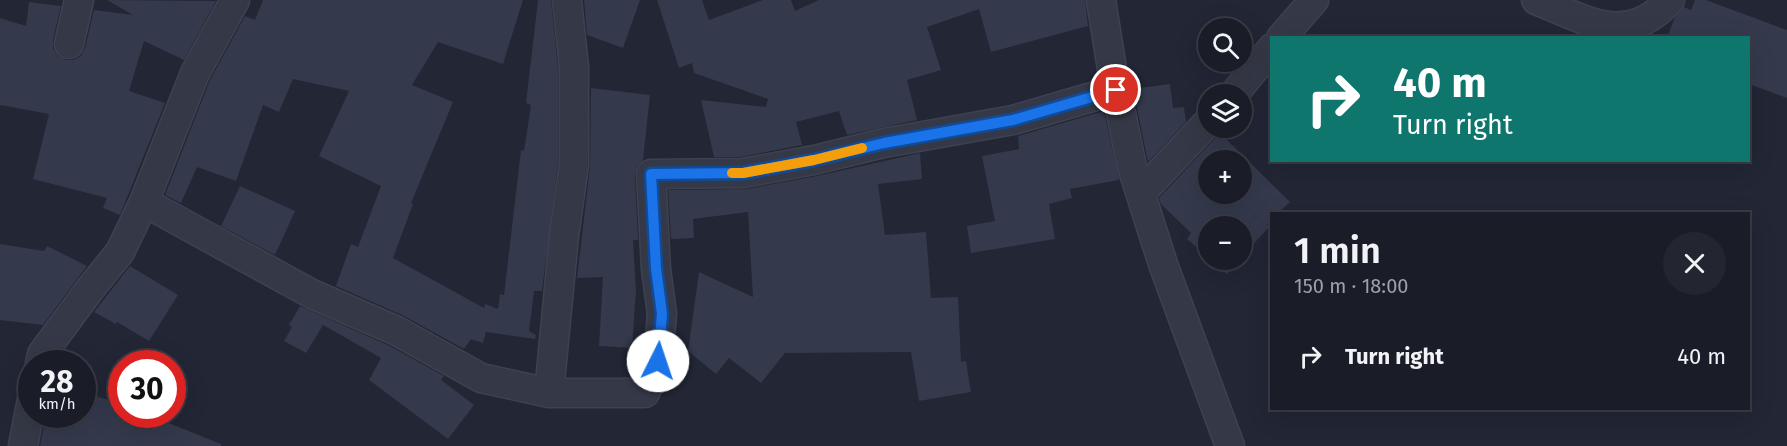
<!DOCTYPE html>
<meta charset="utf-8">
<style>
body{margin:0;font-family:"Fira Sans",sans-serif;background:#232530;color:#f1f3f6;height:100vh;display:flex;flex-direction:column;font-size:22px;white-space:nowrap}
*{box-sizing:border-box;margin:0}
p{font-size:20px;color:#9fa1a8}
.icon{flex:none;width:33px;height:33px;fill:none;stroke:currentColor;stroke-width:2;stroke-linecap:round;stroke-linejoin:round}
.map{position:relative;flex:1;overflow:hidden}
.side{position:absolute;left:1270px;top:212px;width:480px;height:198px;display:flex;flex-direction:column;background:#1a1c28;border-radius:0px;box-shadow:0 6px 24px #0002,0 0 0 2px #383a45}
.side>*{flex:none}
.hud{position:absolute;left:1270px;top:36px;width:480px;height:126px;border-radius:0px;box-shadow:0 6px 24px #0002,0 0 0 2px #383a45;background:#0f766e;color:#fff;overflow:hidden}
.buttons{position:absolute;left:1198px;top:18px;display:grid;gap:12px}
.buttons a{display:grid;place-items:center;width:54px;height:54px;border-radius:50%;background:#1a1c28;box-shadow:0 6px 24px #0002,0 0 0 2px #383a45;font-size:30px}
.speed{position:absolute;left:18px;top:350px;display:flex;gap:12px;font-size:30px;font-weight:700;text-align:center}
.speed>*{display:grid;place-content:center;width:78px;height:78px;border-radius:50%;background:#1a1c28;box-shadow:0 6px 24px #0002,0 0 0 2px #383a45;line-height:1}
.speed small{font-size:15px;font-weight:400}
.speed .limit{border:9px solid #d22;background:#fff;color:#111}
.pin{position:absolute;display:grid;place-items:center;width:51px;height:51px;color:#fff;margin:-26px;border:3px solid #fff;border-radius:50%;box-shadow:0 2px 6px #0007}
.me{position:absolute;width:66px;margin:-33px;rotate:4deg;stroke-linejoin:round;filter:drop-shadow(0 0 4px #0008)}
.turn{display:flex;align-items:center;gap:21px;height:126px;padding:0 24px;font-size:27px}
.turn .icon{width:78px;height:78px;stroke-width:2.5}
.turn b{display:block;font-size:42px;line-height:51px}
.round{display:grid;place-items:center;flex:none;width:63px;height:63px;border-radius:32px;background:#232530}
.head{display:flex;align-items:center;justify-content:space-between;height:102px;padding:0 24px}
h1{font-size:36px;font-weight:600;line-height:45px}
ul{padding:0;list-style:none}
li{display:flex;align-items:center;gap:18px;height:84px;padding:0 24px}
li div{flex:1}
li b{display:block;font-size:22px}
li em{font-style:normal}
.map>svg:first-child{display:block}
.building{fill:#34394c;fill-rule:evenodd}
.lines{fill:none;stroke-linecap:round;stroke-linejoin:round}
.minor-casing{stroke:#3e4250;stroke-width:31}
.minor{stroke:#353846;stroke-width:28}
.route-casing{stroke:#114b97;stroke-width:15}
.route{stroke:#1a73e8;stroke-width:10}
.slow{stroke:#f59e0b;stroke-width:10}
</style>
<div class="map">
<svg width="1787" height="446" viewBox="0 0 1787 446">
<rect width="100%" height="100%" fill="#222635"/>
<path class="building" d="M107,0L216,1L184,60L144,41L129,91L165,103L120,215L103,208L107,198L33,179L49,114L0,105V18L26,26L29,2L61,6L53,40V48L58,56L66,60H73L81,56L85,48L94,10L133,15Z
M263,0H523L503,64L438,42L412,85L453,102L411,203L413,204L393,258L484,308L485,304L498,309L500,294L504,295L521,150L524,151L531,105L526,103L538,0H551L558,68V164L542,291H534L529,331L536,335L535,339L486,332L483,343L471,339L464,349L404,316L336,286L351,244L358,247L381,186L319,156L349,91L293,79L279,112L263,105L236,181L197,167L181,203L165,195L210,80L245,16L255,20Z
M584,0H640L623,48L587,35Z
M657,0H702L709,20L763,0H791L795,11L819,0H1085L1088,26L991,52L979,9L927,27L941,70L907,80L917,120L847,135L839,111L796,122L802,145L741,157H714L701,100L766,107L768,99L694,73L692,63L679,68Z
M1695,0H1706L1787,30V98L1749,84V38H1667L1674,19L1684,7L1691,10Z
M1170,84L1173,108L1184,107L1186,122L1148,162L1135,99L1141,98L1139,88Z
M591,88L650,95L643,160L637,166L635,175L638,240H633L636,290L632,348L599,346L603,277L577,278L590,167Z
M1104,111L1119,180L1070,189L1072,198L1049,204L1055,239L971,253L967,226L995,221L982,156L1019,149L1018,136Z
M1220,133L1290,202L1278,213H1272V219L1267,225L1269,227L1242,257V226H1209V258L1187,239L1191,233L1161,204L1159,198ZM1209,160H1242V194H1209Z
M920,153L922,179L878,184L885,235L926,232L931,298L958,297L961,362L966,361L971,392L919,401L911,352L785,353L761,383L729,358L716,374L688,351L699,272L753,297L748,212L693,219L694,238L671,239L668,190L746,189L817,176Z
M240,186L295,211L275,255L221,226Z
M0,244L44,251L47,246L87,266L43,325L0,320Z
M1210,260H1239L1227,274Z
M130,266L178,295L149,341L117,322L116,324L94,312Z
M300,306L390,346L444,376L441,380L474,405L448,439L369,380L381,358L323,325L306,353L284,341L292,327L289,325Z
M82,392L122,404V414H146L221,444V446H40L46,414H82Z"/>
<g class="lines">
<defs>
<path id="minor" d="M1101,0L1112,69L1132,167L1163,264L1230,446
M1536,0C1586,20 1627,48 1670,0
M1281,38L1314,0
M69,44L79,0
M1234,94L1272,48
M1141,193L1209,121
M144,202L312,294L397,331L481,378L549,393H645L658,361L662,314L656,269L651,174L743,173L814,160L884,143L1013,120L1116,90
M40,363L42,354L90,289L120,252L144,202L195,73L235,0
M549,393L564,236L574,165V67L567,0
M23,446L32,399"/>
</defs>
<use href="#minor" class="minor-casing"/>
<use href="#minor" class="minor"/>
</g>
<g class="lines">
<defs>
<path id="route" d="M658,361L662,314L656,268L651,174L743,173L814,160L884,143L1013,120L1116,90"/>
</defs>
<use href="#route" class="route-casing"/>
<use href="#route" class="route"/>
<path class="slow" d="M732,173H743L814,160L862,148"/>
</g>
</svg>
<div class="buttons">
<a><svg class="icon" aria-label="search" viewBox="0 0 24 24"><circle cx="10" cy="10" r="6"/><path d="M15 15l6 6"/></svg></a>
<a><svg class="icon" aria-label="layers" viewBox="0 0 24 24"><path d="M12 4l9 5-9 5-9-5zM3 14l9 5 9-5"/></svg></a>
<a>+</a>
<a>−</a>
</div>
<div class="speed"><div>28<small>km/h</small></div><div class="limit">30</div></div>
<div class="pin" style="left:1116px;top:90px;background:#d93025"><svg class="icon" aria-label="arrive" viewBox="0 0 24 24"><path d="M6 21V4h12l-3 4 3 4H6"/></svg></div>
<svg class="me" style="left:658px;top:361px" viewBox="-20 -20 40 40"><circle r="19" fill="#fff"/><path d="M0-13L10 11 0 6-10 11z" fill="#1a73e8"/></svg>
<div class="hud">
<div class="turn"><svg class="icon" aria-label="right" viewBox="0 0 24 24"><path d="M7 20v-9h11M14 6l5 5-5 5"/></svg><div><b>40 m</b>Turn right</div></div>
</div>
<section class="side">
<div class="head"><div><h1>1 min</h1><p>150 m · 18:00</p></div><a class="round"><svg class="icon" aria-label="close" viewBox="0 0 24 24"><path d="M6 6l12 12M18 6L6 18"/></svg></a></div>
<ul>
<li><svg class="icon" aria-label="right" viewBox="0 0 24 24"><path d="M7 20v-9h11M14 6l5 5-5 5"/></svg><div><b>Turn right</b></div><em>40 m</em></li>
</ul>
</section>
</div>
